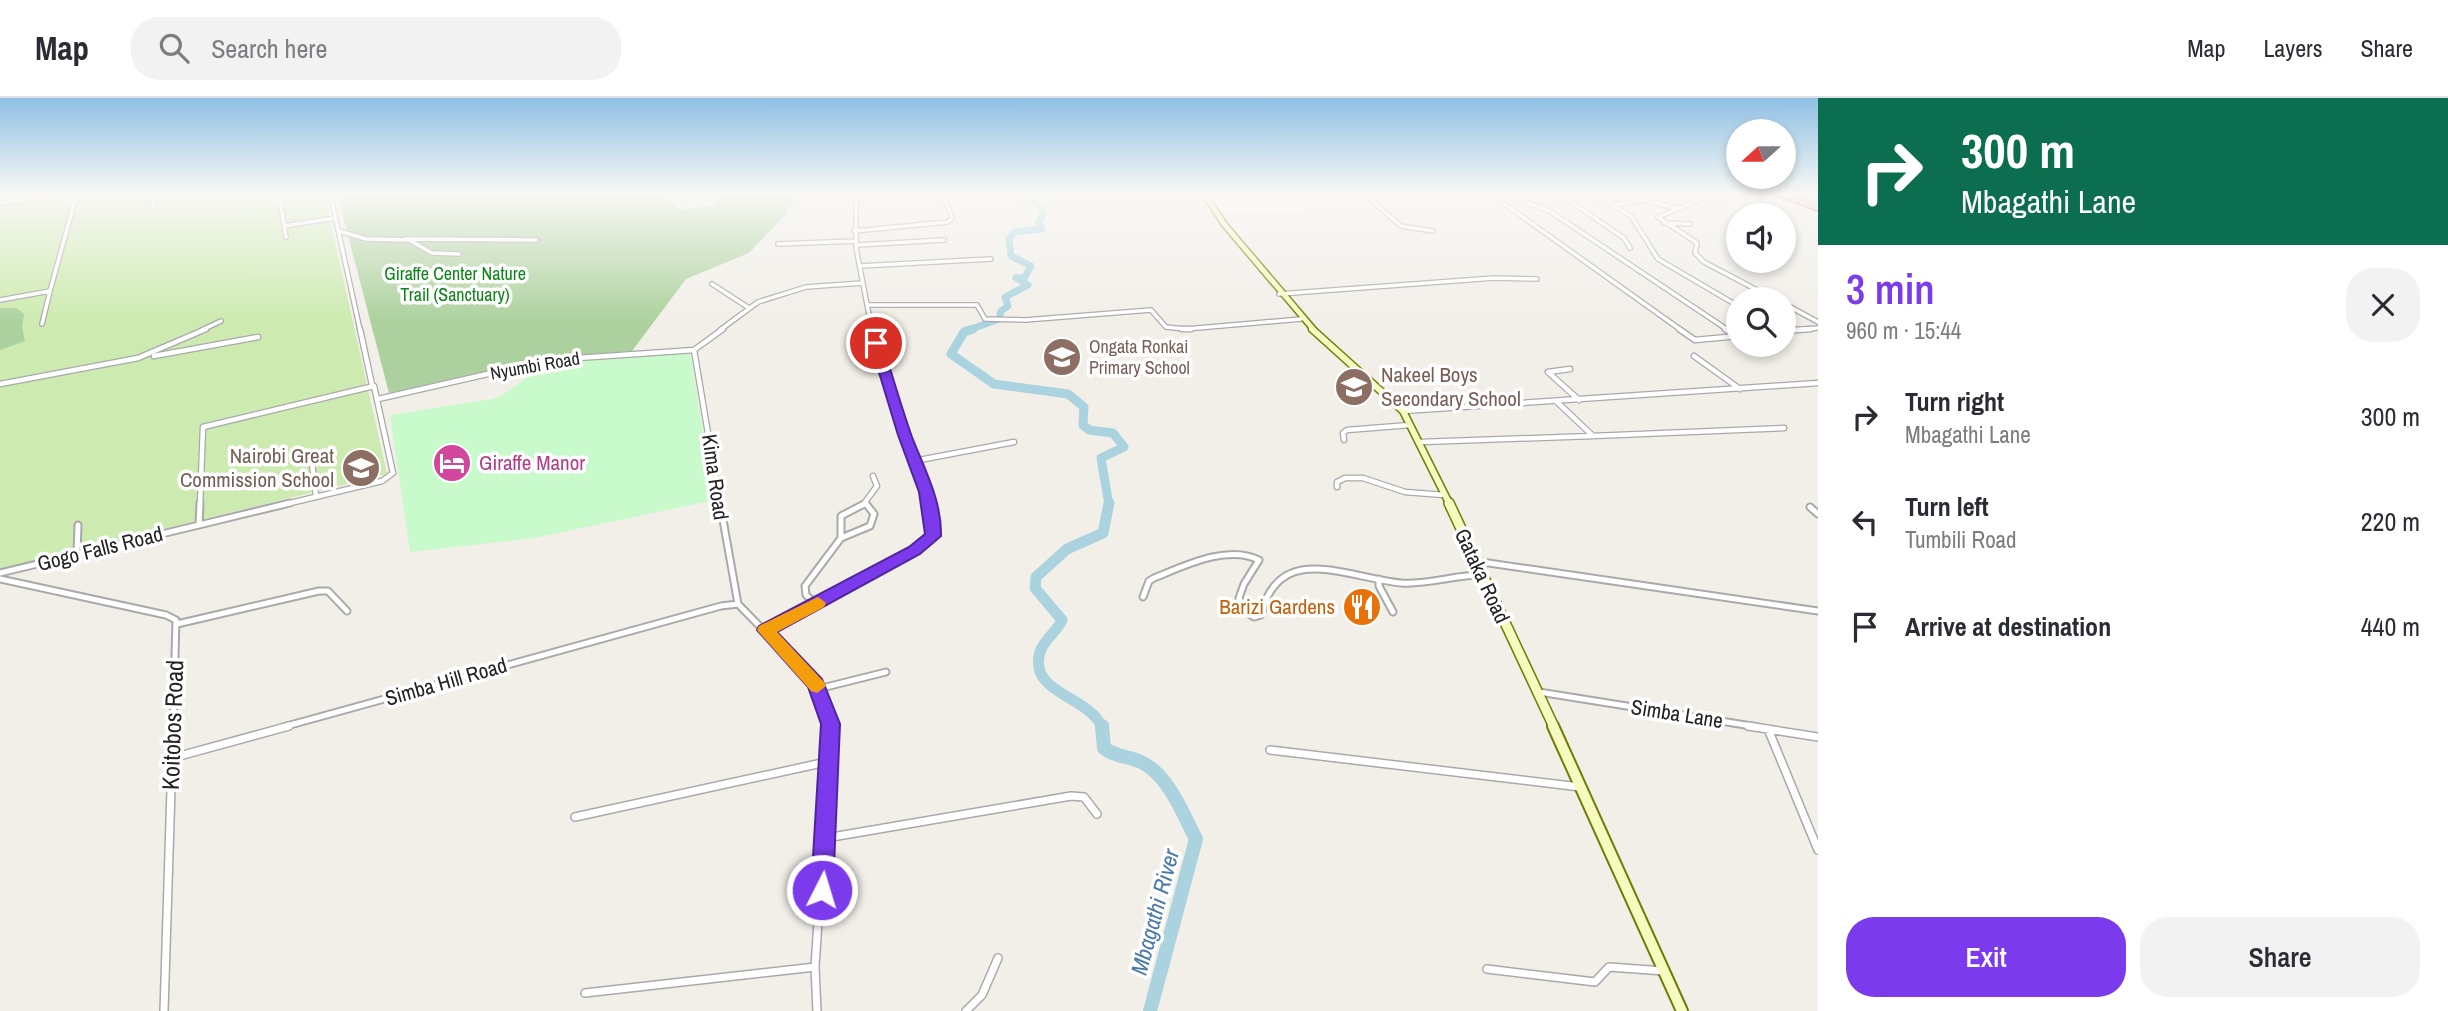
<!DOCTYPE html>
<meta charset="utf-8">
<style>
body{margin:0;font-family:"Archivo Narrow",sans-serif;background:#f2f2f3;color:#2b2b33;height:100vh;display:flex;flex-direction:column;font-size:26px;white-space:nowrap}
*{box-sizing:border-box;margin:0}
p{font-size:23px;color:#7c7c81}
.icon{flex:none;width:38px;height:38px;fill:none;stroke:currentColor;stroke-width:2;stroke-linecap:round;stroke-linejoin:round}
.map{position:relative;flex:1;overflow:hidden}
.sheet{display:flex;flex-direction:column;background:#fff;width:630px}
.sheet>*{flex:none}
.top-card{background:#0b6e4f;color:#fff;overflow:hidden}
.needle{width:46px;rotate:249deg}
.tools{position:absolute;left:1726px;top:21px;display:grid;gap:14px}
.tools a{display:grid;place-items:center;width:70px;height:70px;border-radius:50%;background:#fff;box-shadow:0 4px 10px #0003;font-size:35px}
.pin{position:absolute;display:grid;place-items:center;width:60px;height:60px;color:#fff;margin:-30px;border:4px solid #fff;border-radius:50%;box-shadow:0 2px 7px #0007}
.me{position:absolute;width:77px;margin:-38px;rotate:5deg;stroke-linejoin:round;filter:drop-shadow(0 0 5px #0008)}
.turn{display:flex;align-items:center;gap:24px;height:147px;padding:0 28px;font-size:32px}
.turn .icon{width:91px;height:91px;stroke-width:2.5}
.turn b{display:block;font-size:49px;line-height:60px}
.round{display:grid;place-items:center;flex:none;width:74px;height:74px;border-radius:28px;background:#f2f2f3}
.headline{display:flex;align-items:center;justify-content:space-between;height:119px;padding:0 28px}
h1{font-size:42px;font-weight:600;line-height:52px;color:#7c3aed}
.action{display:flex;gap:14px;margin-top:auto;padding:14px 28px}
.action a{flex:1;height:80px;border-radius:28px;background:#7c3aed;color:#fff;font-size:28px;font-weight:600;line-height:80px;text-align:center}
.action a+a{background:#f2f2f3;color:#2b2b33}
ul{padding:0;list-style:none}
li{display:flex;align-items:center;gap:21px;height:105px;padding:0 28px}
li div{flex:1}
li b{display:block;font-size:26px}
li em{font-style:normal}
header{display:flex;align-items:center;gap:42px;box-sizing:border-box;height:98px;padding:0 35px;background:#fff;border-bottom:2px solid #e1e1e2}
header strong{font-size:33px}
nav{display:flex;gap:38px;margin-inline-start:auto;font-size:24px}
.search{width:490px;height:63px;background:#f2f2f3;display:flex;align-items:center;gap:18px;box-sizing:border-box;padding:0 24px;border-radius:28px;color:#7c7c81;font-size:26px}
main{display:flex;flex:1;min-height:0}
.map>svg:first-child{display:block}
.education{fill:#ffffe5}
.grass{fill:#cdebb0}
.forest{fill:#add19e}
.park{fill:#c8facc}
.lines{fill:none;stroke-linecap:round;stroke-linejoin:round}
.river-far3{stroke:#aad3df;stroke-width:7}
.river-far2{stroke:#aad3df;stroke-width:9}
.river-far1{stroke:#aad3df;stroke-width:11}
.river{stroke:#aad3df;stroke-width:14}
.street-far3-casing{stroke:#a9a9a9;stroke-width:6}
.street-far2-casing{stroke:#a9a9a9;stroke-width:7}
.street-far1-casing{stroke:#a9a9a9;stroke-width:9}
.street-casing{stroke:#a9a9a9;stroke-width:10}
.secondary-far3-casing{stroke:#707d05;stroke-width:8}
.secondary-far2-casing{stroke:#707d05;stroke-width:9}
.secondary-far1-casing{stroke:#707d05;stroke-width:12}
.secondary-casing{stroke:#707d05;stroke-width:14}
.highway-casing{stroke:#dc2a67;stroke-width:10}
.street-far3{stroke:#fff;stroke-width:3.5}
.street-far2{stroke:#fff;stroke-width:4.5}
.street-far1{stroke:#fff;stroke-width:5}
.street{stroke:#fff;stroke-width:7}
.secondary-far3{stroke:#f7fabf;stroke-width:5}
.secondary-far2{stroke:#f7fabf;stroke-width:6}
.secondary-far1{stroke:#f7fabf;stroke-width:9}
.secondary{stroke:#f7fabf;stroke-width:10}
.highway{stroke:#e892a2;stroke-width:7}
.route{fill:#7c3aed;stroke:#51269a;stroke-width:2}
.slow{fill:#f59e0b}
.labels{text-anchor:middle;stroke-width:7;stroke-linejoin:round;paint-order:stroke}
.far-park-label{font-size:18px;fill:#0c8416;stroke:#fff}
.far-education-label{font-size:18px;fill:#785e54;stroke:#fff;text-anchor:start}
.far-street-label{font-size:18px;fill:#222;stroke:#fff}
.education-label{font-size:21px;fill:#785e54;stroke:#fff;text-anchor:start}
.hotel-label{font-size:21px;fill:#b23c85;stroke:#fff;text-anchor:start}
.street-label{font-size:21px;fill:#222;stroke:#fff}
.food-label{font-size:21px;fill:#c56008;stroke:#fff;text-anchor:end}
.water-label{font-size:23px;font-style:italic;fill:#4a7aab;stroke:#fff}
.near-street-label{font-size:24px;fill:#222;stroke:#fff}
</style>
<header>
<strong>Map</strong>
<div class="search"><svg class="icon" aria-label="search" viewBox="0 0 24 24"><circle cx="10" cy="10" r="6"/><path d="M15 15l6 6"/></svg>Search here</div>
<nav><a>Map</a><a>Layers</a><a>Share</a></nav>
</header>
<main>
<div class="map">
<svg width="1818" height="913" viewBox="0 0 1818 913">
<rect width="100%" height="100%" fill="#f2efe9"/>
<path class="education" d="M1207,95H1295L1306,114L1219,113Z"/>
<path class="grass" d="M0,95H324L387,376L0,471Z"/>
<path class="forest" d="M365,95H659L682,112L714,107L717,95H799L785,117L749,155L686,181L632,253L549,259L389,295L338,99Z
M0,210H16L24,216L22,229L25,243L0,252Z"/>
<path class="park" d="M690,255L715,402L534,440L410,454L390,317L493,301C504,296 529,281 534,271L559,265Z"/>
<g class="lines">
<path class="river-far3" d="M969,232L999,221L1001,213L1008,208L1005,199L1028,187L1016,180L1025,179L1031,168L1011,158L1009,141L1014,134L1042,131L1039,124L1044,115L1032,102L1034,95"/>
<path class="river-far2" d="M973,231L964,234L951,256L994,286L1068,296L1084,309L1083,327L1089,332L1113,335L1124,349L1101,360L1109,407"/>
<path class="river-far1" d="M1102,629C1088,597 1028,596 1040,554C1044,541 1057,534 1062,522L1035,490L1036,479L1067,451L1103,435L1109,405"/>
<path class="river" d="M1102,628L1104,650C1115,659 1128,658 1141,664C1168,676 1183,716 1196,741L1150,913"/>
<defs>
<path id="street-far3" d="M330,95L360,232
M856,95V150L872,232
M1363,95L1401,128L1433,133
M1436,95H1481
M1489,95L1681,232
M1502,95L1551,114L1728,232
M1558,95L1624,140L1630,150
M1591,95L1631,118L1658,161L1738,208
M1629,95L1645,101
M1717,95L1658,119L1697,145L1695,155L1704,164L1774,201
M1805,95H1808
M280,102L286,139
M1643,102L1680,111
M0,105L73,95
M1613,107L1639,103L1656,95
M153,109L155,95
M1664,125L1690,126
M284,128L335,120
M339,133L366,141L409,142L432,155L459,156
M854,133L948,124L952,120L943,95
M405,141L536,142
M778,146L856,143
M857,147L944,142
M860,168L991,161
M712,186L749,210
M1279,196L1494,180L1537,181
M0,202L50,193L77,95
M1783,205L1818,224
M868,207H977L985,221L1025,222L1151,212L1166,229L1186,231L1301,221
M42,226L50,193
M202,232L221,223
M720,232L758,204L806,189L862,185
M1791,232L1818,230"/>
<path id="street-far2" d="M360,231L372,287
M872,231L929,407
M1182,231H1191
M1679,231L1695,242L1738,238
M1725,231L1736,238
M1783,233L1811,231
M694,252L720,407
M694,252L723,231
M154,258L258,239
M1694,258L1740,291
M1570,271L1548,274L1579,302
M0,286L138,260L206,231
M378,301L549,262L694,252
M1403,313L1818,285
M1593,338L1784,330
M1344,342L1343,335L1347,332L1410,327
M1421,344L1593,338L1556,303
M914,363L1014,344
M312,365L316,398
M1337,389V384L1345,380H1363L1405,394L1444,397
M200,407L203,329L374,288L393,375L382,383L282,407
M863,407L877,388L873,378"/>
<path id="street-far1" d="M720,405L738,506
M1810,409L1818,416
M199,427L200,405
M199,427L290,405
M841,440L870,428L874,416L867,407
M77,456L78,427
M1475,463L1818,513
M0,475L199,427
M0,481L166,517L176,522L173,629
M1379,481V488L1393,514
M1143,499L1149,483L1154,480C1184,468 1227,446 1259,462L1244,486L1239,500L1245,513L1254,519L1261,517C1279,442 1347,480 1401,485C1428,487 1454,477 1481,477
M816,506L806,497L805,488L841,440V418L866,405
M177,526L319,493H328L347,513
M765,532L915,452L933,438L929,405
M818,591L886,574
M1539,594L1758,629
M283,629L721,508L738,506L816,586L831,629"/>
<path id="street" d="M1748,628L1818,639
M1768,631L1818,752
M1270,652L1580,689
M172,660L289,628
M575,719L831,663
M826,740L1071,698L1084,699L1097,716
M1487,871L1595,884L1609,869L1664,873
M585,895L815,869
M164,913L173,628
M817,913L815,869L831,628
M966,913L982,897L998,860"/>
<path id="secondary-far3" d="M1204,95L1224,126L1314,232"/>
<path id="secondary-far2" d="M1312,231L1403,313L1450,407"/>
<path id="secondary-far1" d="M1449,405L1554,629"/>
<path id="secondary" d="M1553,628L1682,913"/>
<path id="highway" d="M1781,95L1818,109"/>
</defs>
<use href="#street-far3" class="street-far3-casing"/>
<use href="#street-far2" class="street-far2-casing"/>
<use href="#street-far1" class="street-far1-casing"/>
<use href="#street" class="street-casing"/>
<use href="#secondary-far3" class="secondary-far3-casing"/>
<use href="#secondary-far2" class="secondary-far2-casing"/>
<use href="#secondary-far1" class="secondary-far1-casing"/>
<use href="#secondary" class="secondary-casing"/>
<use href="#highway" class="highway-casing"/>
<use href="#street-far3" class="street-far3"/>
<use href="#street-far2" class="street-far2"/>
<use href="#street-far1" class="street-far1"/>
<use href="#street" class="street"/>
<use href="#secondary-far3" class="secondary-far3"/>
<use href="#secondary-far2" class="secondary-far2"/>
<use href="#secondary-far1" class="secondary-far1"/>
<use href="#secondary" class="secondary"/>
<use href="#highway" class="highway"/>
</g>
<linearGradient id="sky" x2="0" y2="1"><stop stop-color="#8fc0e4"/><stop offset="0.43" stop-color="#f9f8f5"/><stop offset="1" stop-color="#f9f8f5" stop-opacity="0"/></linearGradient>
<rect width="1818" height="223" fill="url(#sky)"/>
<path class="route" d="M876,241L882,245C892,276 901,308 912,339C924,370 942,403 941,438L920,456L777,534L822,581L840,626L833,792L830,799L822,801L814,799L811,792L821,626L808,589L757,532L759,528L909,449L925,436L919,394L898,337L870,245Z"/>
<path class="slow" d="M818,499L826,505L824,509L777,534L824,584L826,588L817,595L811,593L757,532L759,528Z"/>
<defs>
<symbol id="school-disc" viewBox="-11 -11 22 22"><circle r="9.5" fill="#8d6e63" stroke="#fff"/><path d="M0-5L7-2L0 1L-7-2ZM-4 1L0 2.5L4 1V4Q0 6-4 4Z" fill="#fff"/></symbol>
<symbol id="hotel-disc" viewBox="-11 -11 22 22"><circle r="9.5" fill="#d1479c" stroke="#fff"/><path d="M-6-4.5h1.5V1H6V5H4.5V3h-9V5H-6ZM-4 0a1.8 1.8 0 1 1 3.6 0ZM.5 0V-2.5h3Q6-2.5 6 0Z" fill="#fff"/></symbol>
<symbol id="restaurant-disc" viewBox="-11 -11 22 22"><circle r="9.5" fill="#e8710a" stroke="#fff"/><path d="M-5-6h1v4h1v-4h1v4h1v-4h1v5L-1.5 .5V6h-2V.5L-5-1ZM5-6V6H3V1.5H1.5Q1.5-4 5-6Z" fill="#fff"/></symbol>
</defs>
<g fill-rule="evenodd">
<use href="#school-disc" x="1040" y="237" width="44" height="44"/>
<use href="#school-disc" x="1332" y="267" width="44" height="44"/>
<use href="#hotel-disc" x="430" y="343" width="44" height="44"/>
<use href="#school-disc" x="339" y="348" width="44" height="44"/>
<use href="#restaurant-disc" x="1340" y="487" width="44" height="44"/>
</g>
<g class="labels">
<g class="far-park-label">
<text x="455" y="182">Giraffe Center Nature<tspan x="455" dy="21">Trail (Sanctuary)</tspan></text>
</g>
<g class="far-education-label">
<text x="1089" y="255">Ongata Ronkai<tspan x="1089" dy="21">Primary School</tspan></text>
</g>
<g class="far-street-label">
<text transform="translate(535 268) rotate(-10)" y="6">Nyumbi Road</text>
</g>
<g class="education-label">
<text x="1381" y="284">Nakeel Boys<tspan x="1381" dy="24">Secondary School</tspan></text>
<text x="334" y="365" text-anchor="end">Nairobi Great<tspan x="334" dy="24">Commission School</tspan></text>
</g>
<g class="hotel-label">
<text x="479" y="372">Giraffe Manor</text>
</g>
<g class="street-label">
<text transform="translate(715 379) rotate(82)" y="7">Kima Road</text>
<text transform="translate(100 451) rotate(-14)" y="7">Gogo Falls Road</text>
<text transform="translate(1482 478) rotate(65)" y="7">Gataka Road</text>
<text transform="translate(446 584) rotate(-16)" y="7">Simba Hill Road</text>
<text transform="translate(1677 616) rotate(9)" y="7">Simba Lane</text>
</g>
<g class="food-label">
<text x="1335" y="516">Barizi Gardens</text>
</g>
<g class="water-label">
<text transform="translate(1155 814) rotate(-75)" y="8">Mbagathi River</text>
</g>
<g class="near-street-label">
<text transform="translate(173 627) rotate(-88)" y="8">Koitobos Road</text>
</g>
</g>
</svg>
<div class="tools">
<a><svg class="needle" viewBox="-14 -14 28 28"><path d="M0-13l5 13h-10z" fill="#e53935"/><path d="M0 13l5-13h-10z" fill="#7c7c81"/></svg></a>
<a><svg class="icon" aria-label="sound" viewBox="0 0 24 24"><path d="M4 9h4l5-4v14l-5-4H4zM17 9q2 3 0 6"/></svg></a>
<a><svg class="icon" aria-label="search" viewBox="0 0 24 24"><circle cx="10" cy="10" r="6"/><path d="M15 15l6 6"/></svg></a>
</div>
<div class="pin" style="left:876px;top:245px;background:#d93025"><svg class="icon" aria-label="arrive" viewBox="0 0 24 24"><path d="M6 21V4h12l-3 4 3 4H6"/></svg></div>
<svg class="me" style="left:822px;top:792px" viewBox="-20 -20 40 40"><circle r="17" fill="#7c3aed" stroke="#fff" stroke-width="3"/><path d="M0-11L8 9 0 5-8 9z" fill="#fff"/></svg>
</div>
<section class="sheet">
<div class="top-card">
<div class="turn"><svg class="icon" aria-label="right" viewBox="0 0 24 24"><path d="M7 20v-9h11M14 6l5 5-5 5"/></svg><div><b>300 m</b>Mbagathi Lane</div></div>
</div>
<div class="headline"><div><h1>3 min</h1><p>960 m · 15:44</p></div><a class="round"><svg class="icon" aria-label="close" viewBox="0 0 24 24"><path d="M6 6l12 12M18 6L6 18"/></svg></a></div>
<ul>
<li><svg class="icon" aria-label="right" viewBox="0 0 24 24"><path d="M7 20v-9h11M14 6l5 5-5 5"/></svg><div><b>Turn right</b><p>Mbagathi Lane</p></div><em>300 m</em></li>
<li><svg class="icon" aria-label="left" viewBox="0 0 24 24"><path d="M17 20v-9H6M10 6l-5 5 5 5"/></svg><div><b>Turn left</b><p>Tumbili Road</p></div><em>220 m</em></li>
<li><svg class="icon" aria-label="arrive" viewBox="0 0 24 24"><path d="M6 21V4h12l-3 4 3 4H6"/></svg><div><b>Arrive at destination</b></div><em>440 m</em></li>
</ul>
<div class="action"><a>Exit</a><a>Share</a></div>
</section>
</main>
